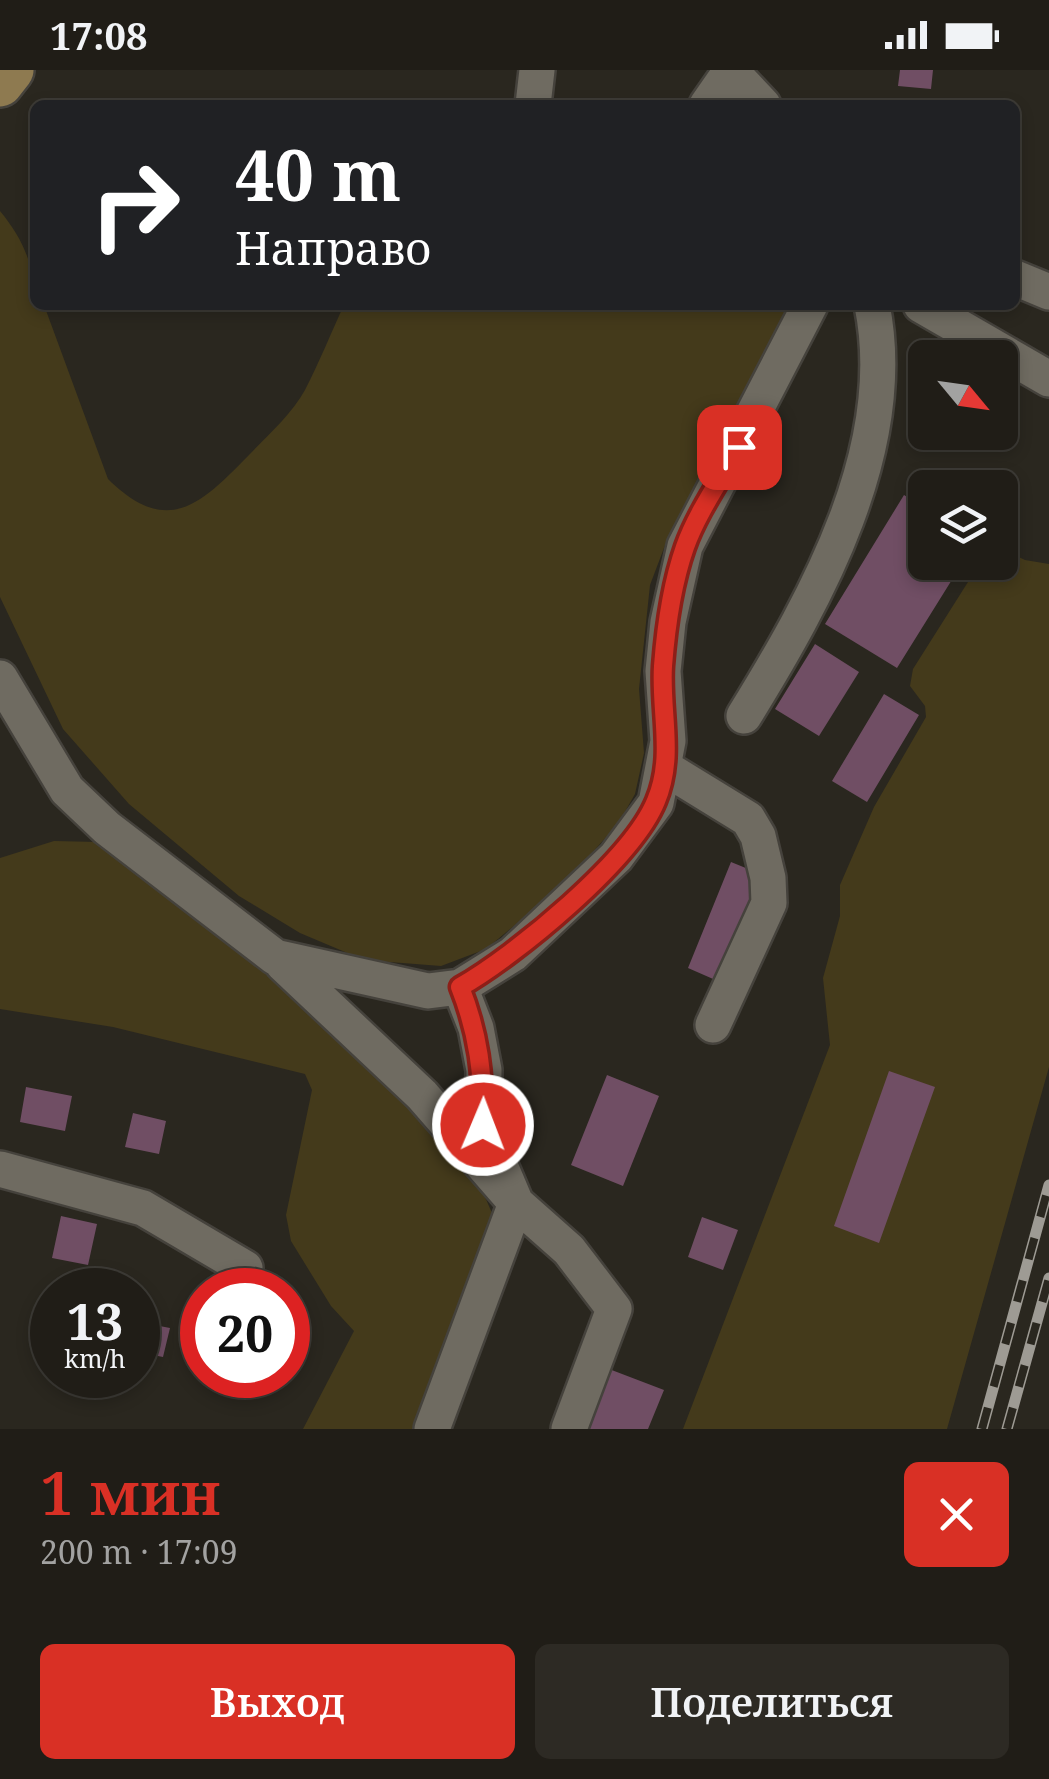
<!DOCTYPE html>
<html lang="ru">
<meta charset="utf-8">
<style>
body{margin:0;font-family:"Noto Serif",serif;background:#2d2a24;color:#f1f3f6;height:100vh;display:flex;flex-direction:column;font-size:38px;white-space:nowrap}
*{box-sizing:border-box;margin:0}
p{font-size:32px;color:#a2a2a1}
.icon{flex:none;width:55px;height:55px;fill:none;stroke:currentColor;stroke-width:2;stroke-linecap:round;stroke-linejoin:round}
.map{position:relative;height:1359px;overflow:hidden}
.details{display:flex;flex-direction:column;background:#201d17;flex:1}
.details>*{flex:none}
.top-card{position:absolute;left:30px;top:30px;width:990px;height:210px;border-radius:15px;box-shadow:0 5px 15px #0003,0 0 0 2px #3d3b36;background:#202124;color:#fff;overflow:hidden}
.needle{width:65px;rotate:119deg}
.fabs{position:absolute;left:908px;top:270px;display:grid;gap:20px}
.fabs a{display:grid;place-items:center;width:110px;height:110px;border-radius:15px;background:#201d17;box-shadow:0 5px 15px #0003,0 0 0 2px #3d3b36;font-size:50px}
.speed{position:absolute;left:30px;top:1198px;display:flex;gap:20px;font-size:50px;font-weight:700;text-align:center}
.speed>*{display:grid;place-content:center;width:130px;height:130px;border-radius:50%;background:#201d17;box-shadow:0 5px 15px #0003,0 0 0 2px #3d3b36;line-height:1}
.speed small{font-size:25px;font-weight:400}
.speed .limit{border:15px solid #d22;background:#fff;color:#111}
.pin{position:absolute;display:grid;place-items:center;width:85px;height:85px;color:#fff;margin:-42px;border-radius:20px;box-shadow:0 5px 15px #0006}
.me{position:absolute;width:110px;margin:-55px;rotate:1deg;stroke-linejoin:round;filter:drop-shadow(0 0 8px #0008)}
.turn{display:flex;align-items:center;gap:35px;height:210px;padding:0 40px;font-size:45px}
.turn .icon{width:130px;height:130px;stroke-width:2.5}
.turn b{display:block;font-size:70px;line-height:85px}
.round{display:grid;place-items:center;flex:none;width:105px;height:105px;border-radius:15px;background:#2d2a24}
.summary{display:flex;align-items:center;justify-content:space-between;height:170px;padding:0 40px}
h1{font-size:60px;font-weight:600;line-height:75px;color:#d93025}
.primary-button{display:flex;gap:20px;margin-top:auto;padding:20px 40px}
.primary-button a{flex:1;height:115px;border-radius:15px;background:#d93025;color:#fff;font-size:40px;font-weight:600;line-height:115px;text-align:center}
.primary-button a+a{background:#2d2a24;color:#f1f3f6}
.status{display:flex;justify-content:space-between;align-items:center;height:70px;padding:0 50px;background:#201d17;direction:ltr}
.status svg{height:28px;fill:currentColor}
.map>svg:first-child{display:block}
.green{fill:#443a1b}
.building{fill:#704e64}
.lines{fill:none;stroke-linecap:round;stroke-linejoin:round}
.minor-casing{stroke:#45423c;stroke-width:40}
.major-casing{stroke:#45423c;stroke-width:50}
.minor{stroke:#6f6b61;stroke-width:35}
.major{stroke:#8e7a50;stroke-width:45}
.rail-casing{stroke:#9e9b94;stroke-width:11}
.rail{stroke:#2a271f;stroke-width:8;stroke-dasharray:22;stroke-linecap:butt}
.route-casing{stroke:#8d1f18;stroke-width:25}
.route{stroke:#d93025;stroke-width:18}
</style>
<div class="status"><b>17:08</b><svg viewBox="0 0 49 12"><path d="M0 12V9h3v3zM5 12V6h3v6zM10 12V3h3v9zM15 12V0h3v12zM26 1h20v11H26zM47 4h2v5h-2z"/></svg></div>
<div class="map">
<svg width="1049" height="1359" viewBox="0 0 1049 1359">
<rect width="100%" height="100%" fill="#2a271f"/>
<path class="green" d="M0,141C24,170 35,197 35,235H44L108,409C168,468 201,434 249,385C267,366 292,344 305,320C319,293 331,263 344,235H792L667,470L650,515L639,619L644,683L635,724L618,754L562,816L486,879L441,896L364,890L300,863L239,826L129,734L63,659L0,527Z
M1000,478L1025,490L1049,494V997L947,1359H683L830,975L823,908L840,846V815L874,737L926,647L925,636L910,616L913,599L980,493L1000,492Z
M54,771L98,772L127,787L335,958L460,1090L482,1120L505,1173L434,1359H303L354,1261L331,1236L291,1171L286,1145L312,1020L305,1004L113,957L0,939V788Z"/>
<path class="building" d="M900,0H933L931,19L898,16Z
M904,425L925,438V492H963L897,598L825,554Z
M815,574L859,602L819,666L775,639Z
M884,624L919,645L867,732L832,711Z
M731,792L763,805L720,912L688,898Z
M889,1001L935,1017L879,1173L834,1156Z
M607,1005L659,1026L623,1116L571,1095Z
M26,1017L72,1026L65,1061L20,1052Z
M133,1043L166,1051L159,1084L125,1077Z
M61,1146L97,1154L88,1195L52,1188Z
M702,1147L738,1160L723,1200L688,1187Z
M139,1252L170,1258L163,1287L138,1282Z
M609,1299L664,1320L648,1359H585Z"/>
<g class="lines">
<defs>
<path id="minor" d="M730,0L763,35
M533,35L537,0
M707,35L730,2
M1015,208L1049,222
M921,235L1049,309
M0,608L67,720L107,758L275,887L428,921L460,917L513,884L616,787L656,733L668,671L663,601L668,552L685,476L810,235
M744,646C817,528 901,377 872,235
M665,698L748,749L758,766L768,808L769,833L713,955
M283,894L422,1025L516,1133L569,1180L614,1239L569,1359
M0,1099L143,1138L245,1198
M432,1359L516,1133L483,1055L484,1000L476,958L460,917"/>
<path id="major" d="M0,14L11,0"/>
</defs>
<use href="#minor" class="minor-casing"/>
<use href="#major" class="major-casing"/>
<use href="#minor" class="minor"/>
<use href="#major" class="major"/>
<defs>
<path id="rail" d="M982,1359L1049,1115
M1007,1359L1049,1208"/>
</defs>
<use href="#rail" class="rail-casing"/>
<use href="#rail" class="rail"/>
</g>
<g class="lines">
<defs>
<path id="route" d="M483,1055C483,1004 479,965 460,917C515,886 632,790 656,731C675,686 660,642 663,596C666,557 672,514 685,477C697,443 721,409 739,377"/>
</defs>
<use href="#route" class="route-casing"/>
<use href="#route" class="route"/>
</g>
</svg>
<div class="fabs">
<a><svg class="needle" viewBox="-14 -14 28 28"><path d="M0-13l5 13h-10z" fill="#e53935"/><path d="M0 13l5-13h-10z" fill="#a2a2a1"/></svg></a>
<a><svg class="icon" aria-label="layers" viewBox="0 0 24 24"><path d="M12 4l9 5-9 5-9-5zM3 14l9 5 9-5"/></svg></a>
</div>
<div class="speed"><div>13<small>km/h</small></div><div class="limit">20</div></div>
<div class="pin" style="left:739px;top:377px;background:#d93025"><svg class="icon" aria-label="arrive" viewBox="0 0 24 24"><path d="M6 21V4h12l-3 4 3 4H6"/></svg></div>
<svg class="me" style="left:483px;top:1055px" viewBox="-20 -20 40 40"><circle r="17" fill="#d93025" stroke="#fff" stroke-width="3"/><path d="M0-11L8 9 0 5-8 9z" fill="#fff"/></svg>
<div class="top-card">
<div class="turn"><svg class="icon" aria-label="right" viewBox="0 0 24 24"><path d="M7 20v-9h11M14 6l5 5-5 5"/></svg><div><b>40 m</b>Направо</div></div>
</div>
</div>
<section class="details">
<div class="summary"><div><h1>1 мин</h1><p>200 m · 17:09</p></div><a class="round" style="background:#d93025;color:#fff"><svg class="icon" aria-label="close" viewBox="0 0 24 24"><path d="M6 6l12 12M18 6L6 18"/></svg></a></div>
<div class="primary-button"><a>Выход</a><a>Поделиться</a></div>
</section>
